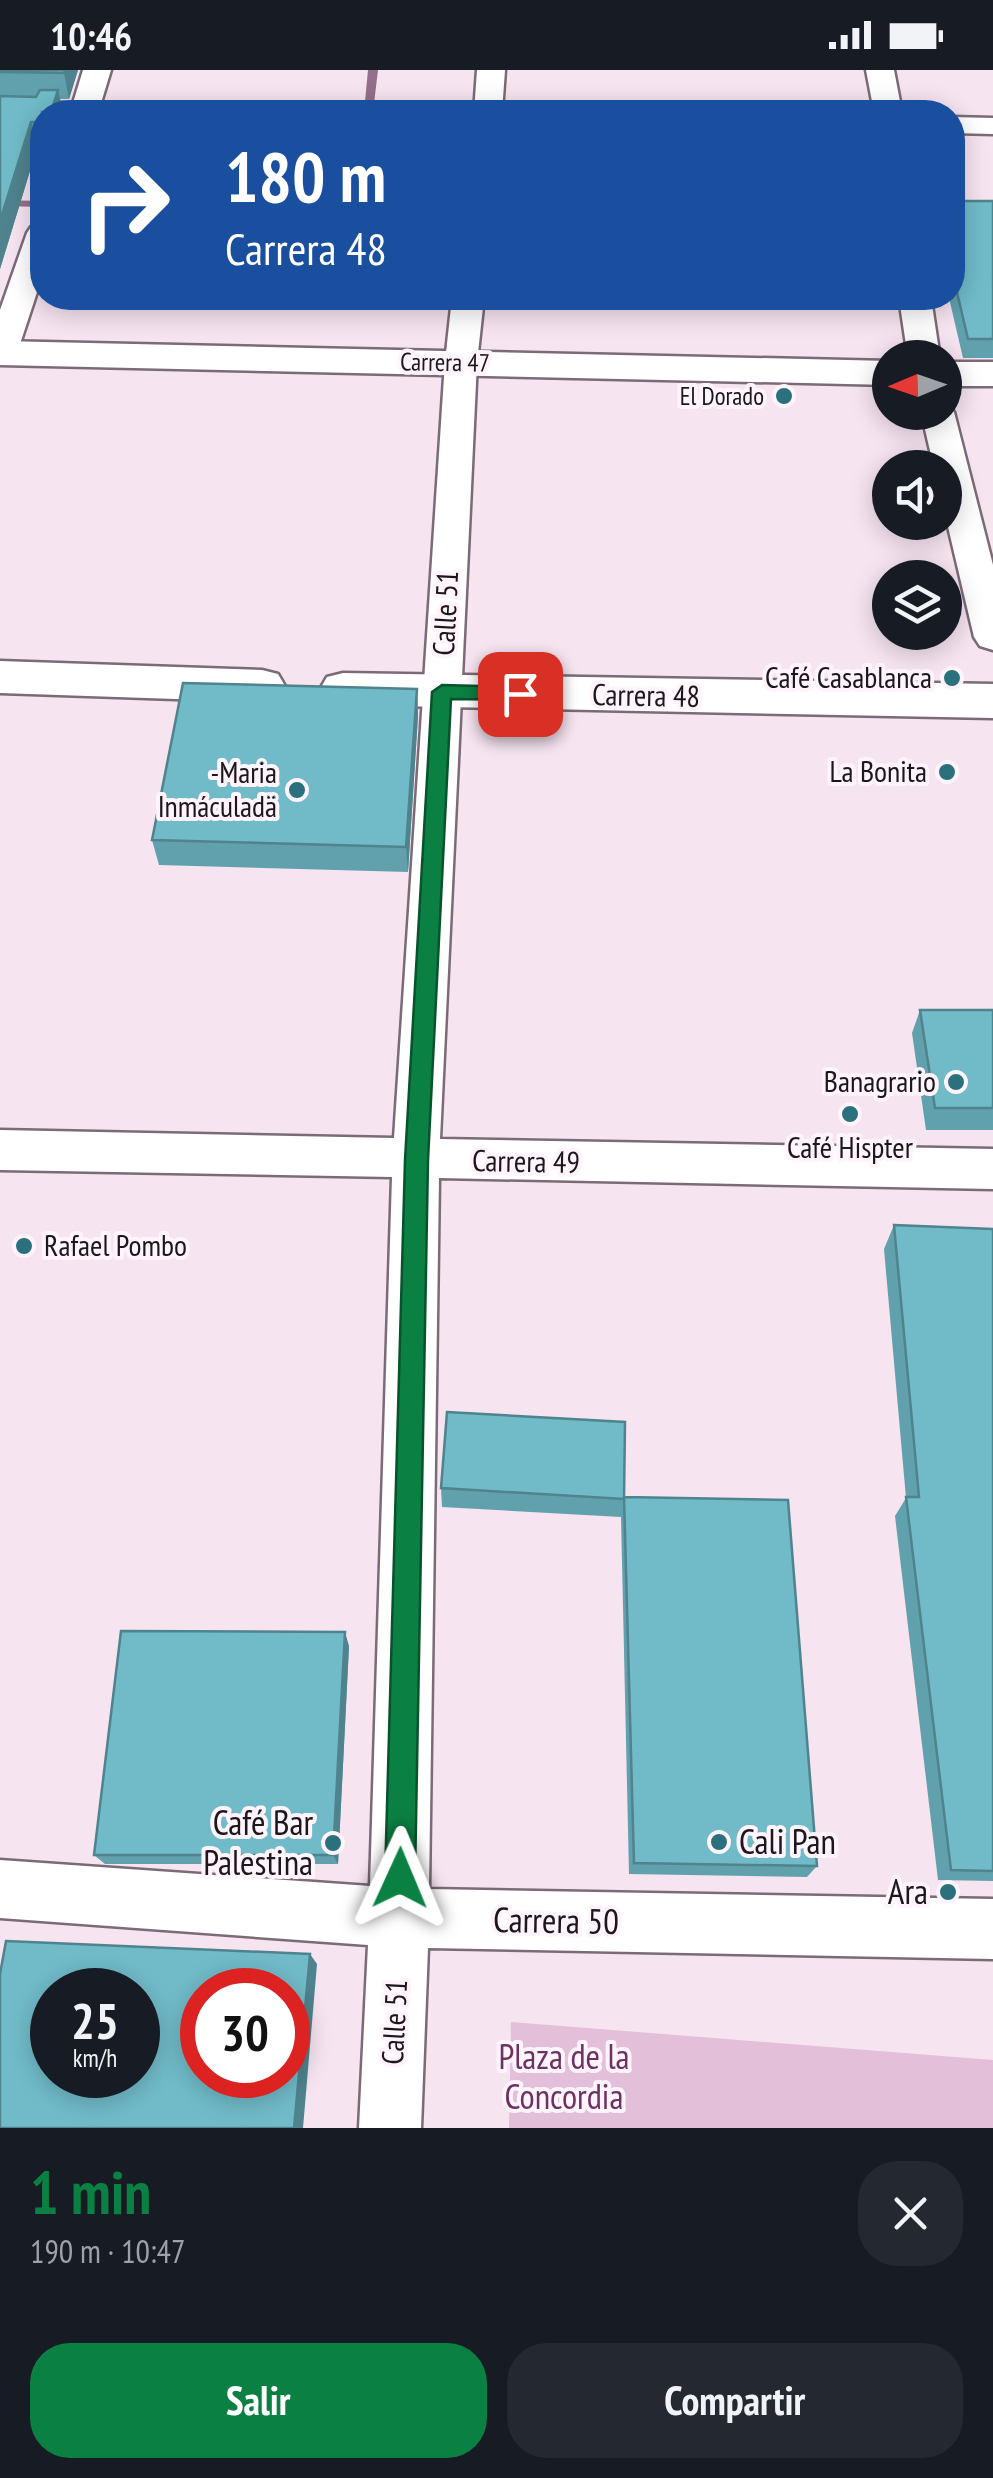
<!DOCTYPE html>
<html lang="es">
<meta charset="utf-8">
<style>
body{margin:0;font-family:"PT Sans Narrow",sans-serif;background:#242831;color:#f1f3f6;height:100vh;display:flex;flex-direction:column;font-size:38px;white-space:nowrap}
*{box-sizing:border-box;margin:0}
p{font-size:32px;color:#9ea1a6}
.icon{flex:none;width:55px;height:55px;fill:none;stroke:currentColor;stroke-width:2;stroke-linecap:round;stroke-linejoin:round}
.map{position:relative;height:2058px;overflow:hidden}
.details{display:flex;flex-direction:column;background:#171b24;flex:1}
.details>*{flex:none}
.banner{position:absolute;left:30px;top:30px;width:935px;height:210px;border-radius:40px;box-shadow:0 5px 25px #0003;background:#1a4fa0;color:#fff;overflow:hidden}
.needle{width:65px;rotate:268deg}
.controls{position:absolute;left:872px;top:270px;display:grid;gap:20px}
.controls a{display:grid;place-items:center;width:90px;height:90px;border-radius:50%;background:#171b24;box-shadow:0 5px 25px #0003;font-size:50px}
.speed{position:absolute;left:30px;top:1898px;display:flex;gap:20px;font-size:50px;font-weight:700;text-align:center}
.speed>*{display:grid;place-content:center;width:130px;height:130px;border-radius:50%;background:#171b24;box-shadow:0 5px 25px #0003;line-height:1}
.speed small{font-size:25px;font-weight:400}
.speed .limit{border:15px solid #d22;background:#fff;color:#111}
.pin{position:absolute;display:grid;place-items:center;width:85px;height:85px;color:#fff;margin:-42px;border-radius:20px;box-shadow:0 5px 15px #0006}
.me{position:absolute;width:110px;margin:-55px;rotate:1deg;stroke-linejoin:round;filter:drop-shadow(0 0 8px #0008)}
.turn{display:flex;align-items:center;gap:35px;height:210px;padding:0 30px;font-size:45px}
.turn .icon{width:130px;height:130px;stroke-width:2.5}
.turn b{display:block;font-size:70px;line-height:85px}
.round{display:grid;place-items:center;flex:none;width:105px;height:105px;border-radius:40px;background:#242831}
.head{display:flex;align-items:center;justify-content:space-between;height:170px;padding:0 30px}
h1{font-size:60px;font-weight:700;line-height:75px;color:#0b8043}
.button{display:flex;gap:20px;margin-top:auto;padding:20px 30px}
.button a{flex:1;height:115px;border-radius:40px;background:#0b8043;color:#fff;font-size:40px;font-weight:700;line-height:115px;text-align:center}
.button a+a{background:#242831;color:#f1f3f6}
.status{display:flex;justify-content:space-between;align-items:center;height:70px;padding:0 50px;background:#171b24;direction:ltr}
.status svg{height:28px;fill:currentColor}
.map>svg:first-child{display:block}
.green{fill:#e3bfda}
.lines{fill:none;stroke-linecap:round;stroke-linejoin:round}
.stream{fill:#94708a;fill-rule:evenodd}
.minor-casing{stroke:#7b6b77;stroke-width:5}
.secondary-casing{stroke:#7b6b77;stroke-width:5}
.minor{fill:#fff;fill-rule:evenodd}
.secondary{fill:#fff;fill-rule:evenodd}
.wall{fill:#61a1ad}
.shaded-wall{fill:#4f838d}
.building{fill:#71bbc9;stroke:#4f838d;stroke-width:2.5;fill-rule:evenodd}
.route{fill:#0b8043;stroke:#07532c;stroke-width:2.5}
.poi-dot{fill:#2a717d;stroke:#fff4fc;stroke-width:4}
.labels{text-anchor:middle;stroke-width:8;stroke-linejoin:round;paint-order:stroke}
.far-street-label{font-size:25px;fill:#1d171b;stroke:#fff4fc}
.far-poi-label{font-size:25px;fill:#1d171b;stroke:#fff4fc;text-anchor:end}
.street-label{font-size:30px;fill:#1d171b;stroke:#fff4fc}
.poi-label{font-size:30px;fill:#1d171b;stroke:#fff4fc;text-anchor:end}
.near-poi-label{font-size:35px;fill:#1d171b;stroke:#fff4fc;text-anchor:end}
.near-street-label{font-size:35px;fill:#1d171b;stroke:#fff4fc}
.near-park-label{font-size:35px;fill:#6e3262;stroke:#fff4fc}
</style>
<div class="status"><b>10:46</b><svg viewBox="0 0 49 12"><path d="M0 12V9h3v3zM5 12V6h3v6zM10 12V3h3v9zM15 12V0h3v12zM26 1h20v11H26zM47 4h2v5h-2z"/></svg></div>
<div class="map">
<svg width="993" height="2058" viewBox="0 0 993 2058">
<rect width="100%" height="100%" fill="#f6e4f1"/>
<path class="green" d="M511,1952L993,1990V2058H509Z"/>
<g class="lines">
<path class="stream" d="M368,0H378L373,42H364Z
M0,130L42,131V137L0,136Z"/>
<defs>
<path id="minor" d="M83,0H111L101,33L144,34L158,42H42V49L0,48V32L73,33Z
M477,0H505L502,42H474Z
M866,0H894L902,42H874Z
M952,47L993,48V64L952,63Z
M42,154V207L17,283L12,290L0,292V240L27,163L31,157Z
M452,228H484L477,292L440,1069L993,1079V1119L439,1108L429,1819L993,1829V1889L428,1878L421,2058H359L368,1875L0,1848V1790L370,1816L392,1107L0,1100V1060L394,1068L445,292Z
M899,228H931L940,288H908Z
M945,334L954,342L993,495V580L980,576L974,567L945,444V398H934L921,342H945Z"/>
<path id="secondary" d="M0,271L890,291V315L0,295Z
M945,292H993V316H945Z
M0,591L262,600L278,604L285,616L278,628L262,632L0,623Z
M343,603L993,614V648L343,635L327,631L320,619L327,607Z"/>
</defs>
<use href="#minor" class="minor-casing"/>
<use href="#secondary" class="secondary-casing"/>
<use href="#minor" class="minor"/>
<use href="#secondary" class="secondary"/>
</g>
<path class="wall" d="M0,0H78L69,29H60L63,42H42V78H37L0,199Z
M952,131H993V288H963L949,228H952Z
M417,619L418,646L408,802L159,795L152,770Z
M920,940H993V1060H926L912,963Z
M894,1155L993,1159V1811L938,1810L895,1446L906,1428L884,1179Z
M441,1418L624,1429L817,1796L807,1807L629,1804L621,1447L442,1437Z
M349,1576L338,1794H105L94,1785Z"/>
<path class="shaded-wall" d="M65,0H78L69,29L64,3Z
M58,20L63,42H51Z
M31,52L37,78L0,199V151Z
M417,619L418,646L408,802L406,777Z
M345,1562L349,1576L338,1794L333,1785Z
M310,1884L317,1894L303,2058H294Z"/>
<path class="building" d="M0,0H65L64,3L0,2Z
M40,20H58L51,42H42V52H31L0,151V26L36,27Z
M952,131H993V269H968L952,201Z
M183,613L417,619L406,777L152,770Z
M920,940H993V1038H935Z
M894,1155L993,1159V1801L951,1800L906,1427H919Z
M447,1342L625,1352L624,1429L441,1418Z
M624,1427L788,1430L817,1796L634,1793Z
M121,1561L345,1562L333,1785H94Z
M6,1871L310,1884L294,2058H0V1904ZM52,1920H138V2005H52ZM202,1920H288V2005H202Z"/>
<path class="route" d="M442,615L520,617L530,624L520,630L451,629L428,1090L415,1808L410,1819L400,1823L390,1819L385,1808L405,1090L432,622Z"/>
<g class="poi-dot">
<circle cx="784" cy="326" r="10"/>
<circle cx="952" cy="608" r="10"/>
<circle cx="947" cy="702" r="10"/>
<circle cx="297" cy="720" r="10"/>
<circle cx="956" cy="1012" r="10"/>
<circle cx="850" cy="1044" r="10"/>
<circle cx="24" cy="1176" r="10"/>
<circle cx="719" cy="1772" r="10"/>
<circle cx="333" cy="1773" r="10"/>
<circle cx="948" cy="1822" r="10"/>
</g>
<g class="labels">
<g class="far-street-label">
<text transform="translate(445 292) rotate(1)" y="9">Carrera 47</text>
</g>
<g class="far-poi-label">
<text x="764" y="335">El Dorado</text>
</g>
<g class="street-label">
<text transform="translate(446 543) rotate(-87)" y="10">Calle 51</text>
<text transform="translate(646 626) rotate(1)" y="10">Carrera 48</text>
<text transform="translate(526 1092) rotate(1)" y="10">Carrera 49</text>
<text transform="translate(395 1952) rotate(-87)" y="10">Calle 51</text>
</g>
<g class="poi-label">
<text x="932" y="618">Café Casablanca</text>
<text x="927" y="712">La Bonita</text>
<text x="277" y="713">-Maria<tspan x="277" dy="34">Inmáculadä</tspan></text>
<text x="936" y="1022">Banagrario</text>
<text x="850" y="1088" text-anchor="middle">Café Hispter</text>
<text x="44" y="1186" text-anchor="start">Rafael Pombo</text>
</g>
<g class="near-poi-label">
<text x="313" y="1765">Café Bar<tspan x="313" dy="40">Palestina</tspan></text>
<text x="739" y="1784" text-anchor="start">Cali Pan</text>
<text x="928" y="1834">Ara</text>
</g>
<g class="near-street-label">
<text transform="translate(556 1851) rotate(1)" y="12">Carrera 50</text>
</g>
<g class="near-park-label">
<text x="564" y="1999">Plaza de la<tspan x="564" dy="40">Concordia</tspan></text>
</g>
</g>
</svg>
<div class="controls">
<a><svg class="needle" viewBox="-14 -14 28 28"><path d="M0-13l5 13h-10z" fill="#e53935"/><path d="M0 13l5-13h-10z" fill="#9ea1a6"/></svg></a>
<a><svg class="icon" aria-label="sound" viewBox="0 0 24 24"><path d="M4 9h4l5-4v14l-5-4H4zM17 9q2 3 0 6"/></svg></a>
<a><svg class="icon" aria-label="layers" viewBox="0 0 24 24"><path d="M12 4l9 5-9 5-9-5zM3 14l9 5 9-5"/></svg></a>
</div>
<div class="speed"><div>25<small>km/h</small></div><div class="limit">30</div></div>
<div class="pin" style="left:520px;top:624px;background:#d93025"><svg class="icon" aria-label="arrive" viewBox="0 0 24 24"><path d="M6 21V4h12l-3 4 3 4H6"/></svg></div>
<svg class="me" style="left:400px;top:1808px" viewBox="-20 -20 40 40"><path d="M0-17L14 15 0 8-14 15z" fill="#0b8043" stroke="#fff" stroke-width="4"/></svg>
<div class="banner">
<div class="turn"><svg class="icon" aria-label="right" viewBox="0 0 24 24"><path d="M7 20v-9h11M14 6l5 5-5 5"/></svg><div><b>180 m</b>Carrera 48</div></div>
</div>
</div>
<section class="details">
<div class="head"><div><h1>1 min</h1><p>190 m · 10:47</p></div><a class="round"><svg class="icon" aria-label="close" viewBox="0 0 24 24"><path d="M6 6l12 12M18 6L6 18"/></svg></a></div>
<div class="button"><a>Salir</a><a>Compartir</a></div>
</section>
